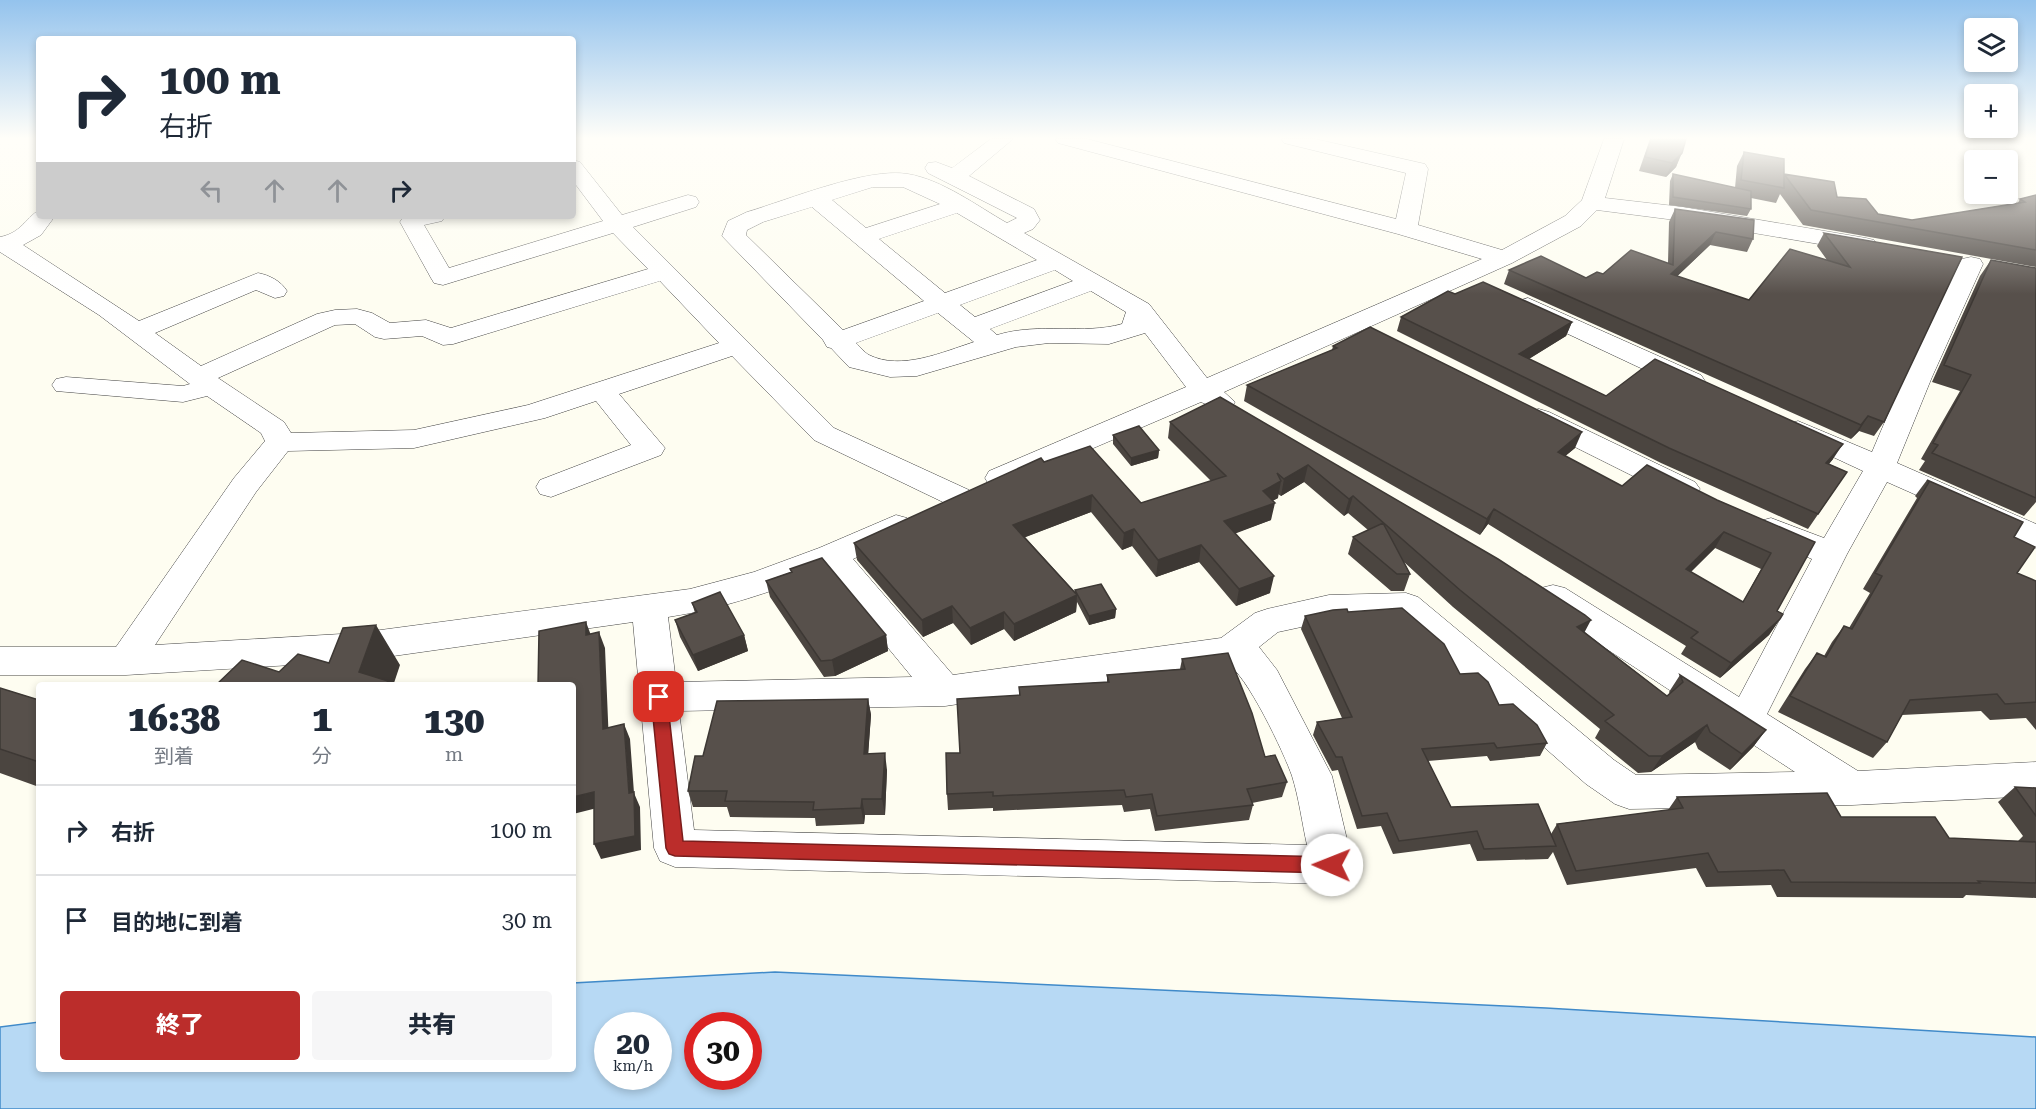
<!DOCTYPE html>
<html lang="ja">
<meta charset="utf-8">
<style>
body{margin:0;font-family:"Roboto Serif","Noto Sans JP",serif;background:#f6f6f7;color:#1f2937;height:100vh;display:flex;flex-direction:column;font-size:22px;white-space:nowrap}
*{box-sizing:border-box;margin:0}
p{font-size:20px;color:#747a83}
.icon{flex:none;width:33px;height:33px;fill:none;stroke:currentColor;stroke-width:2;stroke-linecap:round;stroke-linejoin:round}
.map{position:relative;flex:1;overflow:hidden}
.details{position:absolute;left:36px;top:682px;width:540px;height:390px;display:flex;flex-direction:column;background:#fff;border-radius:6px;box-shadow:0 3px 9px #0003}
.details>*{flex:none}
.banner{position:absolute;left:36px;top:36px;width:540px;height:183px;border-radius:6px;box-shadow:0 3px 9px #0003;background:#fff;color:#1f2937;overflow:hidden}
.controls{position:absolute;left:1964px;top:18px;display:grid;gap:12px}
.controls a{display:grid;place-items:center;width:54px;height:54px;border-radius:6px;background:#fff;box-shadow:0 3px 9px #0003;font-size:30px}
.speed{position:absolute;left:594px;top:1012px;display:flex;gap:12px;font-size:30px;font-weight:700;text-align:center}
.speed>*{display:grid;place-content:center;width:78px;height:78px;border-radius:50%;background:#fff;box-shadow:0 3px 9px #0003;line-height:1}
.speed small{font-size:15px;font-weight:400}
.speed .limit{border:9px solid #d22;background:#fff;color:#111}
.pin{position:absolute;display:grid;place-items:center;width:51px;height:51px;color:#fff;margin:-26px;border-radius:12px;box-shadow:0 3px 9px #0006}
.me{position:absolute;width:66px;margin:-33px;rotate:271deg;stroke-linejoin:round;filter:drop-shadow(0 0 4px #0008)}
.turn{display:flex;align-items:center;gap:21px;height:126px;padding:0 24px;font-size:27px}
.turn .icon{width:78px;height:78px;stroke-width:2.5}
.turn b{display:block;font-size:42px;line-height:51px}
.lanes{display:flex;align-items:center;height:57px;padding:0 24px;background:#0003;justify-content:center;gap:30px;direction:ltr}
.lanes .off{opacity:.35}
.eta{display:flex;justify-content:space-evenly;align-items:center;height:102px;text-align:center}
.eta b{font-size:36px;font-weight:800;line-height:42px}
.cta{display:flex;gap:12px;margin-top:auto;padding:12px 24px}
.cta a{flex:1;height:69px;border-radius:6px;background:#bb2d2b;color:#fff;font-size:24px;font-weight:800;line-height:69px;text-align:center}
.cta a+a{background:#f6f6f7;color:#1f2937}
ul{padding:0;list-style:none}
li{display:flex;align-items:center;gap:18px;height:90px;padding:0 24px;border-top:2px solid #e0e1e3}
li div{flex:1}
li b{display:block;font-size:22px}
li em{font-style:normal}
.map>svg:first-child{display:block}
.water{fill:#b7d9f4;stroke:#408ac9;stroke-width:1.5;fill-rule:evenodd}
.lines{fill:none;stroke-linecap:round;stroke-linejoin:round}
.minor-casing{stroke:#424242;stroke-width:1}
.minor{fill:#fff;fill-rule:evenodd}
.wall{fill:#4b4540;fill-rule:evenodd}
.shaded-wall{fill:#3d3834}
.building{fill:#57504b;stroke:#3d3834;stroke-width:1.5;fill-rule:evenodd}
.route{fill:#bb2d2b;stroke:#7a1d1c;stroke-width:1.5}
</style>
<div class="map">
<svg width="2036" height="1109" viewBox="0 0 2036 1109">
<rect width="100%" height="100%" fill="#fefdf1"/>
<path class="water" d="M775,972L1546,1008L2036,1037V1109H0V1027L39,1022V1070H573V983ZM608,1026H658V1077H608ZM698,1026H748V1077H698Z"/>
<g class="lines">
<defs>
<path id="minor" d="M991,139H1013L969,176L1034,209L1040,220L1033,229L1024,233L1149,304L1207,378L1482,259L1398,234L1058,143L1055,139H1087L1396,219L1406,173L1284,143L1281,139H1315L1425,164L1428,169L1418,225L1502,250L1565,216L1582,200L1604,139H1624L1605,198L1683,207L1866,238L1874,240L1878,245L1874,250L1866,252L1683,221L1597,210L1581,226L1512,263L1224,392L1235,402L1231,408L1221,411L1201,402L1000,488L989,485L985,478L989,471L1186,387L1145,333L1109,344L1049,343L1016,347L917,376L890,377L849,367L831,348L827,347L823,340L722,236L728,221L747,212C788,200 867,167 908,174C943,180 977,206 1007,223L1017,218L928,173L925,168L928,163L936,162L952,168ZM873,187H903L940,204L866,228L832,200ZM812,207L924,301L843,330L746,235L747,230L763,222ZM957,213L1037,260L945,293L879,239ZM1055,270L1073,281L975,317L960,305ZM1091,291L1126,312L1122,324C1083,335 1040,322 997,335L990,329ZM938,313L974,342C943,352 901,371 869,355C865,353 860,347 856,343Z
M573,160L580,162L622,215L688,195L696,197L699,202L696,207L633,227L834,428L969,490L974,497L969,504L958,507L947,504L814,440L732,356L619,394L665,448L661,455L551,497L540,494L536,487L540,480L631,445L596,401L545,418L414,448L288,451L256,492L155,645L358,633L690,589L754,572L819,548L896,515L907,518L912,526L907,534L853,559L953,675L1221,638L1255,613L1267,609L1329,595L1406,593L1418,597L1614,760L1636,775L1795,772L1541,606L1536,597L1541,588L1553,585L1565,588L1739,697L1812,559L1760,537L1755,529L1760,521L1771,518L1824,538L1863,471L1788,436L1783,430L1788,424L1798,421L1872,452L1904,377L1959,264L1962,259L1971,257L1980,259L1983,264L1932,377L1897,463L2036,524V548L1887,482L1847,554L1767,714L1858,771L2036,762V796L1852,805L1629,809L1615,804L1586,784L1398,619L1329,621L1278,632L1259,647L1277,670L1332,776L1353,865L1347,878L1332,884L675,867L660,861L654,848L633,622L358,661L126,675H0V647H116L234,478L265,441L261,433L207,396L183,402L56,391L52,385L56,379L66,377L183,386L190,384L99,315L0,252V237C21,233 25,219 39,210V216H55L41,235L23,245L139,321L258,273C269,275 281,281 287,291L284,296L275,298L256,290L155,333L201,366L317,314L335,310L357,309L372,313L390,323L426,320L451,328L648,269L613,233L443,285L434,283L431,278L400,222L403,217L407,216H445L442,221L424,225L449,268L603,221L573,181ZM660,281L719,343L528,405L414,430L291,433L284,422L218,378L335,325L355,324L375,337L384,339L422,336L443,345L453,344ZM825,571L912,677L676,682L668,617C722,609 774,591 825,571ZM1227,664C1246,672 1285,755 1292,776C1299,798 1302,823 1307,845L694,830L679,711L945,706Z
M1528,298L1701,375L1705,381L1701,387L1691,389L1681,387L1519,311L1515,306L1519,301Z
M1539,409L1549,412L1695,482L1700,489L1695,496L1684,499L1673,496L1529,424L1525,418L1529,412Z"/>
</defs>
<use href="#minor" class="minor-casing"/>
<use href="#minor" class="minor"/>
</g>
<path class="wall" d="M1650,139H1686L1676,167L1666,177L1639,171Z
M1744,152L1784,174L1878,214L1912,220L2018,203L2020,199L2036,195V267L1803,225L1780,194L1776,203L1751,198V209L1747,216L1669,205L1670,181L1673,174L1735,188L1737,166Z
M1675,209L1753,239L1747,252L1710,245L1677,276L1749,300L1827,260L1817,246L1824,233L1962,257L1884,422L1874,436L1859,431L1851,439L1504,284L1509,270L1586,278L1603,274L1668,263L1669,222Z
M1991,260L2036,268V502L2024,516L1919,470L1925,461L1921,459L1960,391L1932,382L1980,276Z
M1455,294L1572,322L1566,336L1529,359L1606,396L1833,459L1829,464L1847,472L1808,529L1661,463L1397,331L1401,317Z
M1333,346L1575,448L1565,456L1622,486L1717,500L1815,542L1777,611L1780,619L1769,635L1720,678L1681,654L1686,646L1488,524L1480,535L1244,401L1247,385L1332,350ZM1715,548L1761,569L1743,602L1691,572Z
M1220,397L1585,632L1667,696L1670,694L1669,692L1680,675L1766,730L1753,747L1730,770L1698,749L1695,742L1651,772L1638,773L1595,738L1600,729L1453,607L1404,562L1410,574L1404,591H1391L1348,554L1353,537L1368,530L1348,513L1344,516L1304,482L1281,496L1278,494V498L1272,501L1271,520L1235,533L1270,593L1236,606L1199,562L1156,577L1132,546L1122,550L1091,512L1025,537L1075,592V590L1116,609L1115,618L1089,625L1077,602L1076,612L1014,641L1004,629L971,645L953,623L923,637L857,560L854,543L1044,462L1141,503L1211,481L1168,438L1170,422Z
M1113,435L1159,450L1158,458L1131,466L1113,444Z
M1927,480L2014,537L2017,573L2036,581V730L2026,718L1990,720L1981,711L1902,715L1887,742L1873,758L1778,712L1805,669L1817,653L1824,656L1832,642L1844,626L1849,628L1870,593L1863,589L1917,498L1915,496Z
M790,569L886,635L888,651L835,676L824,677L770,597L766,581L791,572Z
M692,603L744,635L748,651L698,671L680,637L675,620L695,613Z
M1348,612L1460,674L1547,743L1540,756L1490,761L1487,756L1428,761L1451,807L1551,834L1557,824L1668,810L1677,797L1841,817L1949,838L2018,841L2023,836L1998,802L2015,787L2036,788V898L1966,895L1963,898L1777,897L1771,885L1706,887L1696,868L1567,885L1553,852L1548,859L1477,861L1470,844L1393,854L1381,826L1357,829L1338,770L1332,771L1313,735L1317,722L1342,718L1301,629L1305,616Z
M1182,659L1287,782L1282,797L1252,803L1253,805L1249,820L1155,831L1150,809L1124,812L1122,805L993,811V808L948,810L947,794L960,753L1019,695V687L1107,682V675L1180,669Z
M0,688L39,700V787L0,773Z
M868,699L871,715L868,754L887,770L885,815H865L864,824L816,826L815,818L730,817L727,807H693L688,791L703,756Z"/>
<path class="shaded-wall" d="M1682,153L1676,167L1666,177L1672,163Z
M1716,232L1710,245L1665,288L1671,274Z
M1572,322L1566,336L1514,368L1519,354Z
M1868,416L1859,431L1851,439L1861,425Z
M1582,432L1575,448L1551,468L1558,452Z
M1843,444L1833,459L1817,478L1826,463Z
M1159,450L1158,458L1131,466V458Z
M1308,465L1304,482L1281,496L1284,479Z
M1281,481L1278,498L1259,508L1263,491Z
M1092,495L1091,512L1013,542V525Z
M1353,496L1348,513L1344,516L1349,499Z
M1275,503L1271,520L1221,539L1224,521Z
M1494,509L1488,524L1480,535L1487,519Z
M1134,529L1132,546L1122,550L1124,533Z
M1724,532L1715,548L1677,585L1686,569Z
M1201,545L1199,562L1156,577L1158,560Z
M1274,576L1270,593L1236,606L1239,589Z
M1077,595L1076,612L1014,641V624Z
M952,606L953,623L923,637L922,620Z
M1116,609L1115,618L1089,625V616Z
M1004,612V629L971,645L970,628Z
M1780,619L1769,635L1720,678L1731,663Z
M1591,620L1582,637L1577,627Z
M586,622L592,638L586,635Z
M376,625L400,665L393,686H368L359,672Z
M599,632L605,648L609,744L603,729Z
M744,635L748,651L698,671L693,655Z
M886,635L888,651L835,676L832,660Z
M868,699L871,715L867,771L864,754Z
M624,724L630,739L634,793L640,807L641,850L601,859L594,844L629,793Z
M1707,725L1695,742L1651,772L1662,756Z
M1766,730L1753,747L1730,770L1742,754Z
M885,753L887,770L885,815L882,799Z
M594,792L601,807L573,814V797Z
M862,799L865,815L864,824L861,808Z"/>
<path class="building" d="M1651,139H1686L1682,153L1672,163L1645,157Z
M1744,152L1784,159V174L1834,182L1837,197L1866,199L1878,214L1912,220L2025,202L2020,199L2036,195V250L1811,210L1784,174V188L1741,180Z
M1673,174L1751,191V209L1673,197Z
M1675,209L1754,220L1753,239L1716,232L1671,274L1749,300L1790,249L1850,267L1824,233L1962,257L1884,422L1868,416L1861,425L1509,270L1541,256L1586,278L1597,272L1603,274L1631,250L1673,265Z
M1991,260L2036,268V498L1932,453L1938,445L1933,443L1971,375L1944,365Z
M1483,282L1572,322L1519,354L1606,396L1655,359L1843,444L1826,463L1847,472L1818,514L1669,448L1401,317L1448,291L1455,294Z
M1370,327L1582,432L1558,452L1622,486L1647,465L1717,500L1815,542L1777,611L1783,614L1780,619L1731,663L1691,638L1698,632L1494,509L1487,519L1247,385L1337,348L1333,346ZM1724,532L1771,553L1743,602L1686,569Z
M1220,397L1498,559L1585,615L1591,620L1577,627L1667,696L1683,682L1680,675L1766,730L1742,754L1710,732L1707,725L1662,756H1649L1605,721L1614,715L1460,590L1353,496L1349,499L1308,465L1284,479L1277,473L1281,481L1263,491L1275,503L1224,521L1274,576L1239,589L1201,545L1158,560L1134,529L1124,533L1092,495L1013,525L1077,595L1014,624L1004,612L970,628L952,606L922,620L854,543L1041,458L1044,462L1090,446L1141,503L1226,476L1170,422Z
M1139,426L1159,450L1131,458L1113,435Z
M1927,480L2023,522L2014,537L2035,547L2017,573L2036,581V702L2005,704L1997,694L1910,700L1887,742L1790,696L1817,653L1826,657L1844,626L1852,629L1882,576L1875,573L1929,482Z
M1383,523L1410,574H1397L1353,537Z
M822,558L886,635L832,660L821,661L766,581L792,572L790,569Z
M1101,584L1116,609L1089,616L1075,590Z
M720,592L744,635L693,655L675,620L697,612L692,603Z
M1402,608L1444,644L1460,674L1478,673L1488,682L1499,705L1513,704L1537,725L1547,743L1497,748L1494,743L1422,749L1451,807L1538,804L1556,846L1484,849L1477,831L1399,841L1387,813L1362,816L1342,757H1336L1317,722L1352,717L1305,616L1333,610L1347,609L1348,612Z
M586,622V635L599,632L603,729L624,724L629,793L634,792L635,836L594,844V792L573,797V686H538L539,631Z
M376,625L359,672L388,681L384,686H215L242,660L279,672L298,654L329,663L343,628Z
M1228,653L1252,713L1265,757L1275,755L1287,782L1247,789L1253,805L1157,816L1152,794L1126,797L1124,790L993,796V792L947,794L946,753H960L957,699L1020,695L1019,687L1109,682L1107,675L1185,669L1182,659Z
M0,688L39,700V762L0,749Z
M868,699L864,754L885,753L882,799H862L861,808L813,810L814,802L725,801L727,791H688L695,756H703L717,701Z
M2015,787L2036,788V816Z
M1827,793L1841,817H1935L1949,838L2036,842V883L1978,881L1980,883L1791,882L1784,870L1718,872L1708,853L1576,871L1557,824L1683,808L1677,797Z"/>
<linearGradient id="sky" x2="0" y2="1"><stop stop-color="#94c3ed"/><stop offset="0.47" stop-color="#fffef9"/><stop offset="1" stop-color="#fffef9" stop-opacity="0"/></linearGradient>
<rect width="2036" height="294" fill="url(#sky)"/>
<path class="route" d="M659,691L664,693L667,697L683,841L1332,857L1339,860L1341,865L1339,871L1332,873L675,856L669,854L666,848L651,697L653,693Z"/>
</svg>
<div class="controls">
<a><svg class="icon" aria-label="layers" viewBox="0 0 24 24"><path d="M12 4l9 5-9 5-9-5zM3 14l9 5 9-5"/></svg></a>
<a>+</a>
<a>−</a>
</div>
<div class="speed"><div>20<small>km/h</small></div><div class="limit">30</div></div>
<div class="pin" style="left:659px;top:697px;background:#d93025"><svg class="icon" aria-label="arrive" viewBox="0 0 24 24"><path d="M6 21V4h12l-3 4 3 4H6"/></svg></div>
<svg class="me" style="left:1332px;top:865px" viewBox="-20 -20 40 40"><circle r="19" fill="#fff"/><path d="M0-13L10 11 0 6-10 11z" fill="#bb2d2b"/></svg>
<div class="banner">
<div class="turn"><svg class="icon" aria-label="right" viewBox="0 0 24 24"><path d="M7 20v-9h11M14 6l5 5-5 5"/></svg><div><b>100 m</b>右折</div></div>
<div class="lanes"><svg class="icon off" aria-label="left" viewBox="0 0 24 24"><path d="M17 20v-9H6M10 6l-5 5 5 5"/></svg><svg class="icon off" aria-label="ahead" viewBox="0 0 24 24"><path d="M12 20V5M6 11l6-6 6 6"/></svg><svg class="icon off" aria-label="ahead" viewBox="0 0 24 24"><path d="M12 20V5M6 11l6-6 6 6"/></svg><svg class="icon" aria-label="right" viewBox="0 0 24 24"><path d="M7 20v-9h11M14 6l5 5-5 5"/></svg></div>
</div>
<section class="details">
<div class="eta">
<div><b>16:38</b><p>到着</p></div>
<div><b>1</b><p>分</p></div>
<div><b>130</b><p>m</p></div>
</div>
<ul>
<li><svg class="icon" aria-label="right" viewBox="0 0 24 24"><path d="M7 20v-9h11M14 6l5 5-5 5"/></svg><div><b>右折</b></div><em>100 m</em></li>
<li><svg class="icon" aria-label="arrive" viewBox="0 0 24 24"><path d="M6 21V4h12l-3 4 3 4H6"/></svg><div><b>目的地に到着</b></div><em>30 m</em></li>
</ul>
<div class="cta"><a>終了</a><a>共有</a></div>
</section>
</div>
